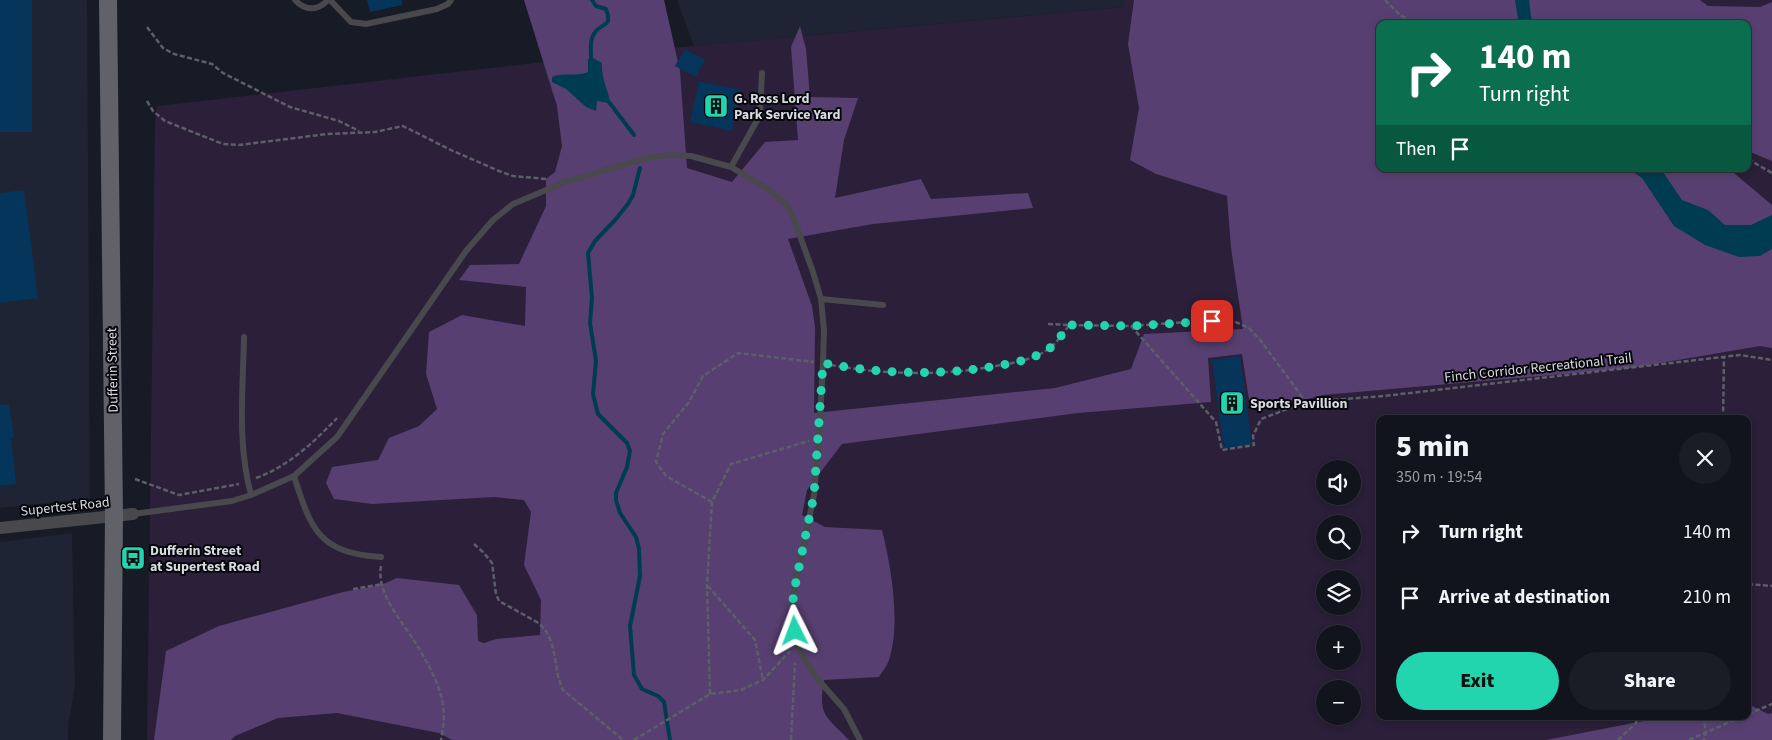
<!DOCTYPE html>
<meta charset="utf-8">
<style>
body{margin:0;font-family:"Source Sans 3",sans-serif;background:#1a1d25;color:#f1f3f6;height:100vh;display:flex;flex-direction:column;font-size:19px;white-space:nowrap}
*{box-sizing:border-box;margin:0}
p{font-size:16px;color:#9c9ea3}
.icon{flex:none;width:28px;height:28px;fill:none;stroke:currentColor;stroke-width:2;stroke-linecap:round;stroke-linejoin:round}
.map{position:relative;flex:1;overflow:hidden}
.panel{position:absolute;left:1376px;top:415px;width:375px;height:305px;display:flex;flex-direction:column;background:#11141c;border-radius:10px;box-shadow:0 2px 8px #0003,0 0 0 1px #30333b}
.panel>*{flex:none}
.hud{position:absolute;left:1376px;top:20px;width:375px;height:152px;border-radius:10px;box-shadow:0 2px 8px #0003,0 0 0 1px #30333b;background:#0b6e4f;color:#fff;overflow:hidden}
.controls{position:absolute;left:1316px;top:460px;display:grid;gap:10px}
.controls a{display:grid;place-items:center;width:45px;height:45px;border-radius:50%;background:#11141c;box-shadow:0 2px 8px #0003,0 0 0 1px #30333b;font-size:25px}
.pin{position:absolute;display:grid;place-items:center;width:42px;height:42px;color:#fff;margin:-21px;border-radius:10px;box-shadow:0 2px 8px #0006}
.me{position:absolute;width:55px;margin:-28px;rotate:357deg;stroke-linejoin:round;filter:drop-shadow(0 0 4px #0008)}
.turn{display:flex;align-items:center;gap:18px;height:105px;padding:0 20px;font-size:22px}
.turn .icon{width:65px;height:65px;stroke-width:2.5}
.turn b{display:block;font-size:35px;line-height:42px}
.then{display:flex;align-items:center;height:48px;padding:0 20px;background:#0003;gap:10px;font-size:19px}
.round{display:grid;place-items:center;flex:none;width:52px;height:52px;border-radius:26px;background:#1a1d25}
.overview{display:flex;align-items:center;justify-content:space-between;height:85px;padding:0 20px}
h1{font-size:30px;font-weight:800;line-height:38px}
.action{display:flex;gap:10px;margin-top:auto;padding:10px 20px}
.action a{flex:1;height:58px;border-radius:30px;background:#23d5af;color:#111;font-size:20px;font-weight:800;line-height:58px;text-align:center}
.action a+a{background:#1a1d25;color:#f1f3f6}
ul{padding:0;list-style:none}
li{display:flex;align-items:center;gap:15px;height:65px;padding:0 20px}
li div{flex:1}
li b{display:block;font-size:19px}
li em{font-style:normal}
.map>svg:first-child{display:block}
.built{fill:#1e2433}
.green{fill:#2b1f39;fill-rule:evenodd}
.forest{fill:#574071}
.water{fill:#003c51}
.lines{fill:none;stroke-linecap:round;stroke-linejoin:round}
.stream{stroke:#003c51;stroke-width:4}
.building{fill:#05355b}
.path{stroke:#5c5f68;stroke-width:2.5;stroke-dasharray:5 2.5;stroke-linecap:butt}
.lane{stroke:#48484d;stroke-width:6}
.street{stroke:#48484d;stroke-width:12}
.secondary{stroke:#61616a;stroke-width:18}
.route{stroke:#23d5af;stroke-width:9;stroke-dasharray:0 16.2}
.labels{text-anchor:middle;stroke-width:4;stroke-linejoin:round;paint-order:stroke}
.poi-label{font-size:14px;font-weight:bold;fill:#d8dbe2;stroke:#05060a;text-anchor:start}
.street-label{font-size:14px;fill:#d8dbe2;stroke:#05060a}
</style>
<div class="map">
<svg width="1772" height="740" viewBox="0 0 1772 740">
<rect width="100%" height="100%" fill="#171b25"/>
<path class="built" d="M0,0H87L90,498L0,508Z
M677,0H1124V7L694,46Z
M72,533L75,687L68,725V740H0V542Z"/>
<path class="green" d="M1124,0H1772V740H147L155,124L157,106L648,50L1124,7ZM1380,24H1748V169H1380ZM1380,419H1748V716H1380ZM1325,469H1352V496H1325ZM1325,524H1352V551H1325ZM1325,579H1352V606H1325ZM1325,634H1352V661H1325ZM1325,689H1352V716H1325Z"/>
<path class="forest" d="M524,0H664L680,71L687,168L732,182L765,142L798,140L791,47L800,26L806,49L810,97L858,98L844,140L835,198L921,179L931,199L1028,193L1033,208L873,224L788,239L812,306L815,327L814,413L1055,388L1131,369L1144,334L1243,329L1231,248L1227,196L1156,174L1130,160L1139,108L1128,44L1134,0H1700L1708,6L1760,7L1772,2V161L1748,151V24H1380V169H1732L1734,173L1772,205V348L1760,346L1631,368L1323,395L1297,402L1250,406L1242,354L1208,358L1211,402L1078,413L842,444L807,490L802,515L825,527L882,530C891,566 901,624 889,660C887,666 882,672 879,677L824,680C818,716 825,715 849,740H452L439,733L337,713L278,718L235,736L231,740H154L166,651L219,626L343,592L381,585L397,578L459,585L477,615L478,641L484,643L496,639L540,635L541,600L524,565L531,512L524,500L494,497L372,504L334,499L326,483L332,467L378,460L389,438L419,426L437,409L426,374L429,332L462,315L525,326L526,287L459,280L470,265L519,264L546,206V179L555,172L562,146L557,106Z
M1748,704L1768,714L1772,713V740H1546L1669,716H1748Z"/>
<path class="water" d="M1515,0H1529L1532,24H1519Z
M593,58L602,63C601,78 607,87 610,101L608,103L597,101L596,111L586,107L566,89L552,82V77C563,72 576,77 588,72V59Z
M1629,169H1661L1682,200L1708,210L1725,225H1751L1772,215V249L1760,256L1739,257L1705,245L1674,226L1642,178Z"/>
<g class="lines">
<path class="stream" d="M591,58C591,49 589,39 596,31C605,22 612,26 606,9L596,6L592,0
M609,102L634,135
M640,168L633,195L628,204L615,220L595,241L588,253L592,298L590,323L596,361L593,394L598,414L627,443L630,451L627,467L616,493V500L620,513L636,537L639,549L640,576L630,626L634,675L642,689L658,696L664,702L670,740"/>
</g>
<path class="building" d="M0,0H32V132H0Z
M367,0H402V5L370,12Z
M685,49L705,60L696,77L675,66Z
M699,81L741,90L732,131L690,122Z
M24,190L38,298L0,303V193Z
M1240,356L1252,445L1224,449L1212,360Z
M9,404L14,437H11L16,484L0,486V405Z"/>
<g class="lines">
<path class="path" d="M1385,0L1400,15L1416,24
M147,27L163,48L174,54L212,64L223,73L290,107L339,121L359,131
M147,101L153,111L165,121L223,144L239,145L327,134L375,132L403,126L453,151L499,171L513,176L547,179
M1748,159L1772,173
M1048,324L1069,325
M1131,326L1216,422L1222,450L1254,445L1253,436L1261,419L1306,402L1384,396L1740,355L1772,360
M831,365C885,375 942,376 996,366C1013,363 1032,360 1047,350C1057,344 1062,333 1070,325L1131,326L1229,319L1249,328L1261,341L1306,402
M1723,419L1724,357
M256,478C289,466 314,442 337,418
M135,479L179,495L239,484
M712,502L666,476L656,462L663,434L689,402L703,376L738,353L814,362
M474,544L484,553L492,563L496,594L499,601L537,622C559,638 552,668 563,690L623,740
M381,566C376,593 401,620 415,642C426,660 440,684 443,705C445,717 443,729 441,740
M1748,584L1772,586
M708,586L755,640L763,680
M353,589L383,584
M710,694L707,585L712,502L731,464L809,441
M1748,714L1772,704
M1703,716L1706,732L1704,740
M634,740L710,694L741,690L763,680L790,651
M791,740L795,663
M1618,740L1636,723L1637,716
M1689,740L1743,716"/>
<path class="lane" d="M295,0C305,11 318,11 328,0
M330,0L351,22L366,24L437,9L448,4L451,0
M731,167L760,115L762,73
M821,299L883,305
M244,337C243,390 237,443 251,495
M294,476C311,530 319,553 381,557
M133,514L232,501L251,495L294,476L337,437L466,251L493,220L513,204L565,182L650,157L670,155L691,156L731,167L766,188L785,203L792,214L813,272L821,299L824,330L823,363L819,439L814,495L793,596V619L796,644L814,675L844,709L860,740"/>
<path class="street" d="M0,528L133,514"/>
<path class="secondary" d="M108,0L114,515L112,740"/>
</g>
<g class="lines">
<path class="route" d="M795,631L793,596L814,495L823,363C880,374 939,376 996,366C1013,363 1031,360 1047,350C1057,344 1062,333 1070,325L1131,326L1212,321"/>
</g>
<defs>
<symbol id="building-square" viewBox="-11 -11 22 22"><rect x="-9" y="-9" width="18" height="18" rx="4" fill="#23d5af" stroke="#05060a"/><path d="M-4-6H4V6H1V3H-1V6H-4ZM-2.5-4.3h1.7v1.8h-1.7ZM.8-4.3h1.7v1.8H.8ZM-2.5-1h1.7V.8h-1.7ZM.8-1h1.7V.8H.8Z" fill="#111"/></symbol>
<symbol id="bus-square" viewBox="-11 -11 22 22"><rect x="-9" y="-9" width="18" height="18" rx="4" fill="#23d5af" stroke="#05060a"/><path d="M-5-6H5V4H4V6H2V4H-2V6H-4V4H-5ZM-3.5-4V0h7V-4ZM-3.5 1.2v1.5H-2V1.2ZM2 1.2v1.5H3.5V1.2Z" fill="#111"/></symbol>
</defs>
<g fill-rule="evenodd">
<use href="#building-square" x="702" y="92" width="28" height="28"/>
<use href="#building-square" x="1218" y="389" width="28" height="28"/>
<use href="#bus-square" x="119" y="544" width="28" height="28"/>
</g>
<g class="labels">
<g class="poi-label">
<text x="734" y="103">G. Ross Lord<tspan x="734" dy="16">Park Service Yard</tspan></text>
<text x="1250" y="408">Sports Pavillion</text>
<text x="150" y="555">Dufferin Street<tspan x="150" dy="16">at Supertest Road</tspan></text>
</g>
<g class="street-label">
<text transform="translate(1538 367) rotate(-6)" y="5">Finch Corridor Recreational Trail</text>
<text transform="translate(112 370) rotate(-91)" y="5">Dufferin Street</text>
<text transform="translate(65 506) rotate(-6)" y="5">Supertest Road</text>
</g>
</g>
</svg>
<div class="controls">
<a><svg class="icon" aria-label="sound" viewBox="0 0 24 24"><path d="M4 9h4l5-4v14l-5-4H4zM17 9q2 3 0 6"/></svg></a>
<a><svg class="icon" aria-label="search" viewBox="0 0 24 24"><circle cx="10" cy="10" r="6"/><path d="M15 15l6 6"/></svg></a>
<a><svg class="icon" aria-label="layers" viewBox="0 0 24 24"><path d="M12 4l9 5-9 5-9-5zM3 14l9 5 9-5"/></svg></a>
<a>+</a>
<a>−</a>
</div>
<div class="pin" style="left:1212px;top:321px;background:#d93025"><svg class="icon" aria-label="arrive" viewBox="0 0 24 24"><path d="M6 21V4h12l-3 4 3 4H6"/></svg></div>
<svg class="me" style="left:795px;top:631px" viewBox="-20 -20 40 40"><path d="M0-17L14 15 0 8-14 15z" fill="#23d5af" stroke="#fff" stroke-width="4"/></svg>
<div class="hud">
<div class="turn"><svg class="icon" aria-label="right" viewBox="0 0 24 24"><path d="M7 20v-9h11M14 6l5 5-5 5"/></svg><div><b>140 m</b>Turn right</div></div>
<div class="then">Then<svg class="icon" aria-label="arrive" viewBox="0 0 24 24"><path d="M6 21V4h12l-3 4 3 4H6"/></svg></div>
</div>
<section class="panel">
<div class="overview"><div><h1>5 min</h1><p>350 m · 19:54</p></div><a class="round"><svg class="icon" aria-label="close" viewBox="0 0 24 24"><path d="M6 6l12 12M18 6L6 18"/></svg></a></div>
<ul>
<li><svg class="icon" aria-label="right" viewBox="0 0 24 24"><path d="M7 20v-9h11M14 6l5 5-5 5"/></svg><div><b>Turn right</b></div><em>140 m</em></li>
<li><svg class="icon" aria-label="arrive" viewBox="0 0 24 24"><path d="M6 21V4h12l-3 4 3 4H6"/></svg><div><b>Arrive at destination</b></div><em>210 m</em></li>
</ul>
<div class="action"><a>Exit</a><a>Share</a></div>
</section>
</div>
